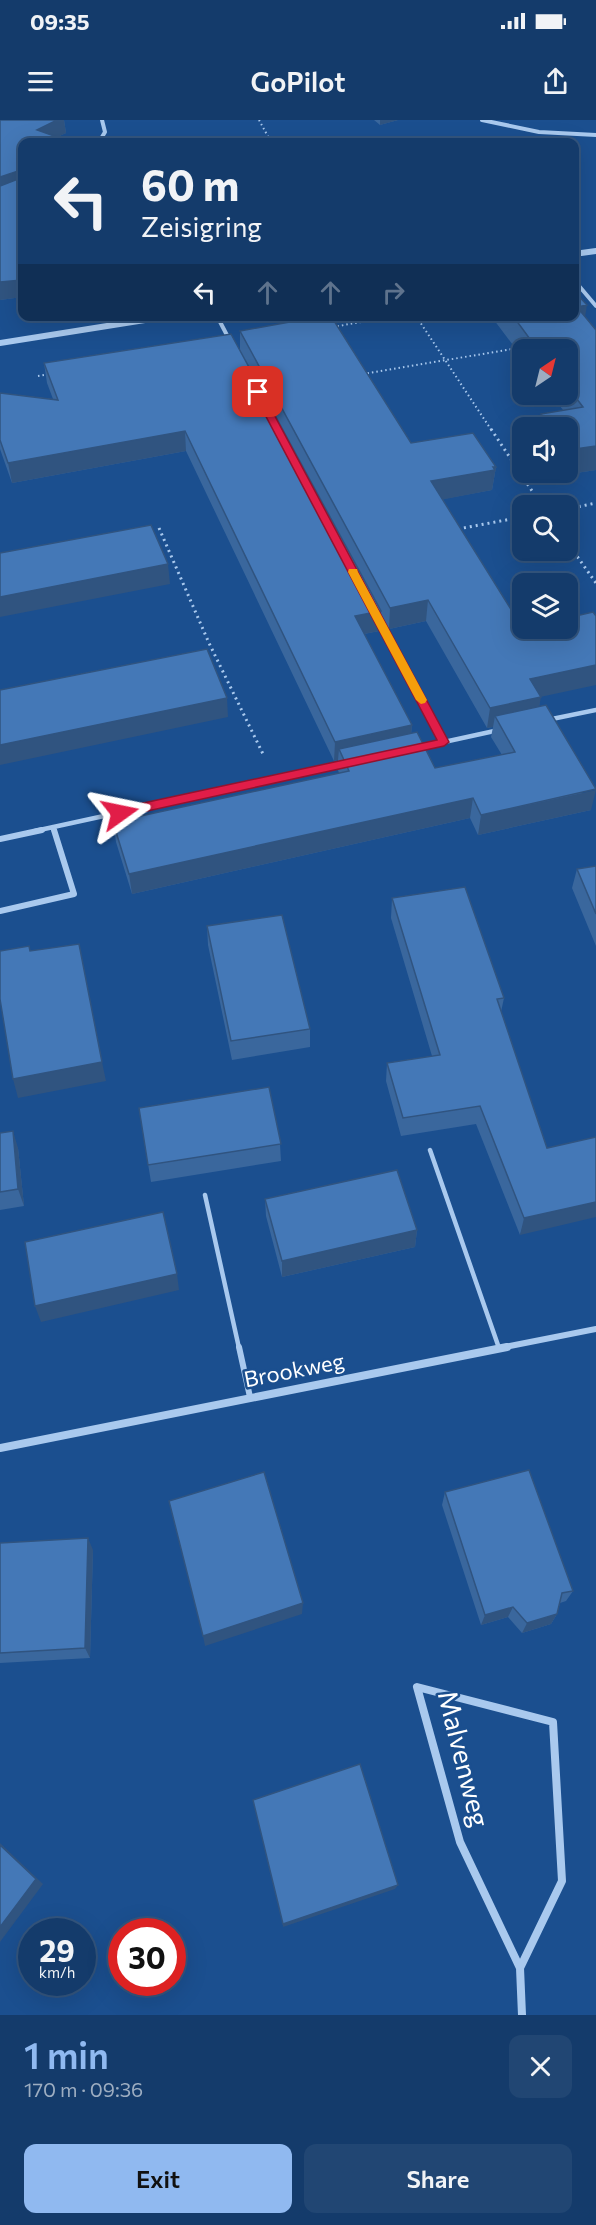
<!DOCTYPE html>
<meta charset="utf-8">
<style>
body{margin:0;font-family:Commissioner,sans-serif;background:#214673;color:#f1f3f6;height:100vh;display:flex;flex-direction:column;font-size:22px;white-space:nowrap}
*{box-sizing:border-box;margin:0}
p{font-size:20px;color:#9dadc1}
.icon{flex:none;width:33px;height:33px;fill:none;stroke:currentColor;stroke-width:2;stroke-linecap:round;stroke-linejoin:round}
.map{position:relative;height:1895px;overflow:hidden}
.sheet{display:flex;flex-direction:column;background:#143b6b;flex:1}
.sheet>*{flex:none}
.banner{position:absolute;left:18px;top:18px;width:561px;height:183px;border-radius:12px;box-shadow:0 6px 24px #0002,0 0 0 2px #33557e;background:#143b6b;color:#f1f3f6;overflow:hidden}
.needle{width:39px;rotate:35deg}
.buttons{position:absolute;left:512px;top:219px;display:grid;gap:12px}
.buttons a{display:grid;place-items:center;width:66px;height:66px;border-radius:12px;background:#143b6b;box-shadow:0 6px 24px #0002,0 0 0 2px #33557e;font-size:30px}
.speed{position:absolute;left:18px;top:1798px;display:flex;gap:12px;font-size:30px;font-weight:700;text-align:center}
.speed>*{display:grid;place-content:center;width:78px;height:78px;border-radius:50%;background:#143b6b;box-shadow:0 6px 24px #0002,0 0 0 2px #33557e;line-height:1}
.speed small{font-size:15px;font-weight:400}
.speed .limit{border:9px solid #d22;background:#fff;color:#111}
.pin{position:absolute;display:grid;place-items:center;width:51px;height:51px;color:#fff;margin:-26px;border-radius:12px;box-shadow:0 3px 9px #0006}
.me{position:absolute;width:66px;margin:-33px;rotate:78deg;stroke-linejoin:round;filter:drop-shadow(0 0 4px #0008)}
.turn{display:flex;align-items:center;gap:21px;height:126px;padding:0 24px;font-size:27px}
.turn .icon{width:78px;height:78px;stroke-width:2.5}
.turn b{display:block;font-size:42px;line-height:51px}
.lanes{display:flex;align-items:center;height:57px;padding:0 24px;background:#0003;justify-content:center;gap:30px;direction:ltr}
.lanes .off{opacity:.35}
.round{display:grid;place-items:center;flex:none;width:63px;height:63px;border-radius:12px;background:#214673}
.summary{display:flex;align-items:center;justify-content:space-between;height:102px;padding:0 24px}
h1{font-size:36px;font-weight:600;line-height:45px;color:#90b9f0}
.primary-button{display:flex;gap:12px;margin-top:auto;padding:12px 24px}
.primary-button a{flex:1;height:69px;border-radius:12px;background:#90b9f0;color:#111;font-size:24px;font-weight:600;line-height:69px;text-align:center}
.primary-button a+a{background:#214673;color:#f1f3f6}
.status{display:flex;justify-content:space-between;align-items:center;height:42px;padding:0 30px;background:#143b6b;direction:ltr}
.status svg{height:16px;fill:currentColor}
header{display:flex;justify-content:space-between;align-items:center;height:78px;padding:0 24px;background:#143b6b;font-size:27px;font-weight:600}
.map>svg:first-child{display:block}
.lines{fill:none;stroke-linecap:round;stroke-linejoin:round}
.path-far1{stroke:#a9c9ee;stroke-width:2;stroke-dasharray:1.5 3;stroke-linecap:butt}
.path{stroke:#a9c9ee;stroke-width:3;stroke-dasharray:2 4;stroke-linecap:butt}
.service-far1{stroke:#a9c9ee;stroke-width:4.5}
.service{stroke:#a9c9ee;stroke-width:6}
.minor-far3{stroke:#a9c9ee;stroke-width:4}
.minor-far2{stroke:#a9c9ee;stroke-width:4.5}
.minor-far1{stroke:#a9c9ee;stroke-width:6}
.minor{stroke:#a9c9ee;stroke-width:8}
.tertiary{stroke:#a9c9ee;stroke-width:6}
.wall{fill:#3a679d;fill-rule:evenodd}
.shaded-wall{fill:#305480}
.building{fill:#4478b7;stroke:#305480;stroke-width:1.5}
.route{fill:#e11d48;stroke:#92132f;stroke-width:1.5}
.slow{fill:#f59e0b}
.labels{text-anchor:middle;stroke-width:5;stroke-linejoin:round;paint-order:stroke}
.street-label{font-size:22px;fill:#fff;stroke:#1b4f8f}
.near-street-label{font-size:27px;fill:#fff;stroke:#1b4f8f}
</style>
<div class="status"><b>09:35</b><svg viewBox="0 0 49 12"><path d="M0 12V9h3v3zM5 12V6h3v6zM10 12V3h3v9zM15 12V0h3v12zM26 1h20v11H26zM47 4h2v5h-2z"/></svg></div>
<header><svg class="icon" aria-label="menu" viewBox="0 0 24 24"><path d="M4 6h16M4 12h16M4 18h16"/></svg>GoPilot<svg class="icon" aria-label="share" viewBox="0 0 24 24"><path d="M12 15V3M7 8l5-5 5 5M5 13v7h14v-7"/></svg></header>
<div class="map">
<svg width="596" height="1895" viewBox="0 0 596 1895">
<rect width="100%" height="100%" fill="#1b4f8f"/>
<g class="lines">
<path class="path-far1" d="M259,0L271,22
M416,196L492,311
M333,207L394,196
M363,254L518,228
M38,256L50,254"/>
<path class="path" d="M491,309L542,386
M567,389L596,383
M159,408L209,523L263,634
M458,409L522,397
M567,422L596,463"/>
<path class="service-far1" d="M430,1030L499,1228
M205,1075L239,1228"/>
<path class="service" d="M239,1227L250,1277"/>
<path class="minor-far3" d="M482,0L539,12L596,15
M99,22L105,12L102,0
M574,160L596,186
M217,196L230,221"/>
<path class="minor-far2" d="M376,495L444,622L499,610
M547,600L596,590
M418,628L444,622
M53,707L54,711
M35,711L343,644"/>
<path class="minor-far1" d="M0,719L42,710
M0,791L74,774L54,710
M500,1228L596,1209"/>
<path class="minor" d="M0,1328L507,1227
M417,1567L553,1602L562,1761L520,1848L460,1722Z
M520,1848L522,1895"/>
<path class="tertiary" d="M574,134L596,131
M0,223L170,196"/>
</g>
<path class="wall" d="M0,0H64L66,13L57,17L22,22V177L0,180Z
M374,0H398L380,5Z
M491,196L585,197L596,350L563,355L562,352H567V308H539L541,294L563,290L551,274H567V230H522V237Z
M240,211L411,323L496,347L492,370L443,379L540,577L539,587L591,690L478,715L470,698L132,774L116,722L113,702L339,653L338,650V640L334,641L186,331L12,363L0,329V273L53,279L47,263L44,243L240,231ZM380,493L389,509L426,501L487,608L493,607L491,617L502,635L435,648L411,614L412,605L364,514L379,511Z
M596,746V826L572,768L577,749Z
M392,778L504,878L501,892L547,1028L520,1115L476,1004L401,1016L386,961L387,943L432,936L391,798Z
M207,806L310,909V927L232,940L208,825Z
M139,988L280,1024L281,1041L151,1062Z
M0,1013L18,1028L24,1086L0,1090Z
M265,1079L417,1110L415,1127L282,1157L266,1096Z
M445,1372L573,1471L566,1481L560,1483L557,1494L551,1504L522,1513L508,1497L481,1505L442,1385Z
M0,1423L93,1430L90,1538L0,1543Z"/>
<path class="shaded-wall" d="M57,0H64L66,13L47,22L37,10Z
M380,0H398L380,5Z
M18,51L21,67L0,75V57Z
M22,160V177L0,180V162Z
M587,185L583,210L577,187Z
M185,311L186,331L12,363L8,343Z
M596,326V350L563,355L564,352H567L568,330Z
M496,347L492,370L430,382L431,361Z
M168,444L170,464L0,497V477Z
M428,480L426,501L389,509L390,488Z
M381,491L379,511L354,516L355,496Z
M596,545V565L526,580L530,559Z
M541,577L537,598L495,596L493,607L487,608L490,588Z
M227,578L228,597L0,645V625Z
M412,605L410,625L339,629L338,640L334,641L335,622Z
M596,670L591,690L478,715L481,695Z
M473,678L470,698L132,774L129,754Z
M102,942L106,961L18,978L13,959Z
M13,1011L18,1028L24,1086L18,1069Z
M596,1082V1097L520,1115L524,1098Z
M417,1110L415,1127L282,1157V1141Z
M177,1154L179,1170L41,1202L35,1186Z
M88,1418L93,1430L90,1538L85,1528Z
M303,1483L302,1494L205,1526L203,1516Z
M513,1487L508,1497L481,1505L485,1495Z
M557,1494L551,1504L522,1513L527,1503Z
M0,1723L43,1764L0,1822Z
M398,1765L395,1769L283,1807V1804Z"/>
<path class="building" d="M0,0H57L37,10L71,22H22V53L18,51L0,57Z
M22,56V160L0,162V66L21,58Z
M574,171L587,185L577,187L596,210V326L568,330L567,308H551L541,294L583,287L567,266V230H538L513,196H574Z
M323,196H331L411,323L473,313L496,347H493L495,350L431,361L522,507V508H567V498L593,492L596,496V545L530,559L541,577L490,588L428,480L390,488L240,211Z
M231,214L381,491L355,496L412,605L335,622L185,311L8,343L0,320V273L58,280L44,243Z
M151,405L168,444L0,477V433Z
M207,529L227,578L0,625V570Z
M546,585L596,669L481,695L473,678L129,754L113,702L349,651L339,629L417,612L435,648L515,632L495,596Z
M596,746V794L577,749Z
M465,767L504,878L497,879L547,1028L596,1017V1082L524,1098L480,986L403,998L387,943L440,935L392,778Z
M282,795L310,909L231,921L207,806Z
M79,824L102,942L13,959L0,879V831L29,826L30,831Z
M269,967L281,1024L148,1045L139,988Z
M13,1011L18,1069L0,1072V1013Z
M397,1050L417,1110L282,1141L265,1079Z
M163,1092L177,1154L35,1186L25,1122Z
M529,1350L573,1471L562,1473L557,1494L527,1503L513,1487L485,1495L445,1372Z
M264,1352L303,1483L203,1516L169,1381Z
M88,1418L85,1528L0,1533V1423Z
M360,1644L398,1765L283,1804L253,1680Z
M0,1725L36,1759L0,1807Z"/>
<path class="route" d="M254,270L262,272L449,622L444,626L120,697L116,696L114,693L120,688L437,620L253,272Z"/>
<path class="slow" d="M349,449H357L358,452L427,580L425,583L421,584L416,580L348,452Z"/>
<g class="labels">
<g class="street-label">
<text transform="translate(294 1250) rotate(-11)" y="8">Brookweg</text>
</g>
<g class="near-street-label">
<text transform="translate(463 1639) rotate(76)" y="9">Malvenweg</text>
</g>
</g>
</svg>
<div class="buttons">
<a><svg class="needle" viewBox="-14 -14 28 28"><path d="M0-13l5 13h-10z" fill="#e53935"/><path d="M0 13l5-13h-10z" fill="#9dadc1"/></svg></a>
<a><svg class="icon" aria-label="sound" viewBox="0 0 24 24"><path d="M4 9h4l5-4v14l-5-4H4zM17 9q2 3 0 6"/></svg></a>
<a><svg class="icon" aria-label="search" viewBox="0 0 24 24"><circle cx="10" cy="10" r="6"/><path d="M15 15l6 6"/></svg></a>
<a><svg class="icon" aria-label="layers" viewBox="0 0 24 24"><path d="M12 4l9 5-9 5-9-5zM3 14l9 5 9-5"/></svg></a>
</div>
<div class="speed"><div>29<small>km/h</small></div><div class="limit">30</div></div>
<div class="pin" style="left:258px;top:272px;background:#d93025"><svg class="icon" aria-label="arrive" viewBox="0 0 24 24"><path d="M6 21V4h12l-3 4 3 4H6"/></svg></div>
<svg class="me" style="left:120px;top:693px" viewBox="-20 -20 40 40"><path d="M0-17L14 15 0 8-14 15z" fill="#e11d48" stroke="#fff" stroke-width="4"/></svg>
<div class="banner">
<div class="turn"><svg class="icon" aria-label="left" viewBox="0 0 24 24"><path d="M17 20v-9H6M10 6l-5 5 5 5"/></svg><div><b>60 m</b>Zeisigring</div></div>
<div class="lanes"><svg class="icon" aria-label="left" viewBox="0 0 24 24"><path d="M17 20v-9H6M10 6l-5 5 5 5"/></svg><svg class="icon off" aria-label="ahead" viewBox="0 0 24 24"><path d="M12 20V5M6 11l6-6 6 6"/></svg><svg class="icon off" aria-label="ahead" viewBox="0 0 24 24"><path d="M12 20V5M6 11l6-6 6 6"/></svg><svg class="icon off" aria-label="right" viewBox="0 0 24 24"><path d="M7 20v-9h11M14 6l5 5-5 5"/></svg></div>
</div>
</div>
<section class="sheet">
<div class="summary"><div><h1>1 min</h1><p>170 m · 09:36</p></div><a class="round"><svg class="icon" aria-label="close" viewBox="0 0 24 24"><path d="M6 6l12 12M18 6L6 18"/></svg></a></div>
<div class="primary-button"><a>Exit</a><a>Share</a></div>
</section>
